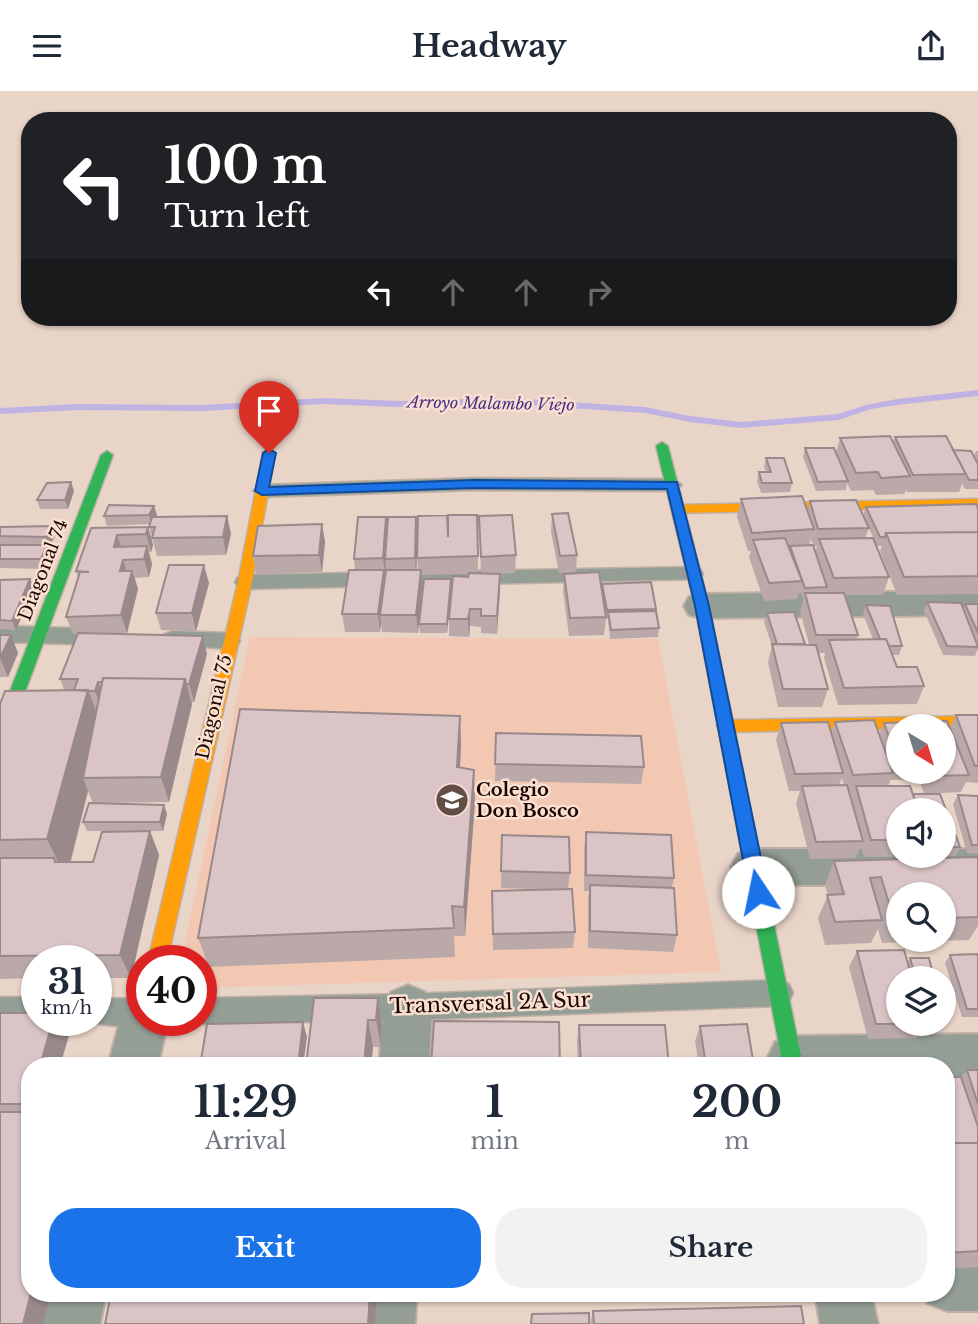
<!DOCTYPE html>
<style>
body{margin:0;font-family:"Libre Baskerville",serif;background:#f2f2f3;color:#1f2937;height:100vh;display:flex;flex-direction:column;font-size:26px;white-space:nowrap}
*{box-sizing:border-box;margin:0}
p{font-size:23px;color:#747a83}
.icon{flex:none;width:38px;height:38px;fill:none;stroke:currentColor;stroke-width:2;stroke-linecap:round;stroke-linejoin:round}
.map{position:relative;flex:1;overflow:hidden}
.side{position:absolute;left:21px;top:966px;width:934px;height:245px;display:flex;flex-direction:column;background:#fff;border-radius:28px;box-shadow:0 2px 5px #0004}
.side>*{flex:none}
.hud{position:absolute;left:21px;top:21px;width:936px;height:214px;border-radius:28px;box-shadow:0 2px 5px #0004;background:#202124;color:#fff;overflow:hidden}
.needle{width:46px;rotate:142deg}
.buttons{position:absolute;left:886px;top:623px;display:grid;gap:14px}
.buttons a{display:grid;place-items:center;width:70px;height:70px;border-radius:50%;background:#fff;box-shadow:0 2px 5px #0004;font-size:35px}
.speed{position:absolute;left:21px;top:854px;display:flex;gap:14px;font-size:35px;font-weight:700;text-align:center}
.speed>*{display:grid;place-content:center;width:91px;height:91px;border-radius:50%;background:#fff;box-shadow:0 2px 5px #0004;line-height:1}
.speed small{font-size:18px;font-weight:400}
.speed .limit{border:10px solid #d22;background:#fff;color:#111}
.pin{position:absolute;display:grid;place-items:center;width:60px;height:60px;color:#fff;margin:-72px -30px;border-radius:50% 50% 50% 0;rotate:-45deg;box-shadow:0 0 7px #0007}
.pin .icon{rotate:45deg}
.me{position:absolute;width:77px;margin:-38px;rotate:349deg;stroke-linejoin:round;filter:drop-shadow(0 0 5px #0008)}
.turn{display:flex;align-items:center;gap:24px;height:147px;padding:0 28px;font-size:32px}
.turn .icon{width:91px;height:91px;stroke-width:2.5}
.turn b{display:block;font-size:49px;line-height:60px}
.lanes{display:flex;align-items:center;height:66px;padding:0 28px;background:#0003;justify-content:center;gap:35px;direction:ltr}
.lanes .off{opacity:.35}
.eta{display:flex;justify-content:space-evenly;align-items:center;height:119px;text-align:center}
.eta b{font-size:42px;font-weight:700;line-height:49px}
.action{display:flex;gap:14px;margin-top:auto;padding:14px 28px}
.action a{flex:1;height:80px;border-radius:28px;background:#1a73e8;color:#fff;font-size:28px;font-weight:700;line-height:80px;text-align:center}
.action a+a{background:#f2f2f3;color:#1f2937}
header{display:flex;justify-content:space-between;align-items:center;height:91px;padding:0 28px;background:#fff;font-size:32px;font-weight:700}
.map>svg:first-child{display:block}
.built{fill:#f2c8b3}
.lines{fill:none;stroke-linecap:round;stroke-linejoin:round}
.stream{fill:#bfb3e4;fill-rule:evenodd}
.lane-casing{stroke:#c1b0a6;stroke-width:3}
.street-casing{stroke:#c1b0a6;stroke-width:4}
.fast-casing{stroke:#c1b0a6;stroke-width:3}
.slow-casing{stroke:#c1b0a6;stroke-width:3}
.lane{fill:#949e95;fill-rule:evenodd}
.street{fill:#949e95;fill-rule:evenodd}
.fast{fill:#30b455;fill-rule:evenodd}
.slow{fill:#ff9f0a;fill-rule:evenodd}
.wall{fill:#bba9a9;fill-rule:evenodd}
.shaded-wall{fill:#99898a}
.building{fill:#dac4c5;stroke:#99898a;stroke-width:2}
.route{fill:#1a73e8;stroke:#114b97;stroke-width:2}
.labels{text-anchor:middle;stroke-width:5;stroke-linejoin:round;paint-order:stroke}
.far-water-label{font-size:16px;font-style:italic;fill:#432f85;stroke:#fbe0d2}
.street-label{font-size:18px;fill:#1a0600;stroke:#fbe0d2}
.poi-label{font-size:18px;font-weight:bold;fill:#1a0600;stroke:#fbe0d2;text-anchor:start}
.near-street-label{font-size:21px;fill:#1a0600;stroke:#fbe0d2}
</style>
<header><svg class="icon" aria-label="menu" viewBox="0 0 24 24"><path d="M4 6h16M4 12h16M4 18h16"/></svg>Headway<svg class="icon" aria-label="share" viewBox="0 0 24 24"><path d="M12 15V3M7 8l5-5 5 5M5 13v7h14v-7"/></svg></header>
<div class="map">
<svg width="978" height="1233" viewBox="0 0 978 1233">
<rect width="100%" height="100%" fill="#e9d4c8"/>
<path class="built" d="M250,546L658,548L721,881L201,897V870H181Z"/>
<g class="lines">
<path class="stream" d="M978,299V305L897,314L871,318L839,329L741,337L690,331L645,322L509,313L399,316L323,313L203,320L77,319L0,323V317L77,313L203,314L323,307L399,310L509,307L645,316L690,325L741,331L838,323L866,314L897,308Z"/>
<defs>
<path id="lane" d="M474,387L673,388L682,394L673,400L474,399L262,406L253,400L262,394Z
M693,476L700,478L703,483L700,488L245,498L238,496L235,491L238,486L245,484Z
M0,535L107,538L115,541L118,546L115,551L107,554L0,551Z
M173,540L229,542L237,545L240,550L237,555L229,558L165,553L162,548L165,543Z
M779,889L789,893L793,902L789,911L779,915L408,929L201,933L191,929H201V907L408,903Z
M0,906H37V929H44L37,932H0Z
M96,907L142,908V929H152C136,938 104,936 86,929H96Z"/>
<path id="street" d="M978,500V524L702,527L689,524L684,515L689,506L702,503Z
M753,758H898V765H943V758H978V794H753L738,789L731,776L738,763Z
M408,894L425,901L432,916L429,975H379L384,916L391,901Z
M142,908V929H168L158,975H108L120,929L127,913Z
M978,943V989L947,990V975H770L767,968L775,951L792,945Z
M947,1164H978V1220H947L927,1212L923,1202H947Z
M50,1202H106L100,1233H42Z
M361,1202H417L415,1233H357Z
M815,1202H871L878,1233H820Z"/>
<path id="fast" d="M662,351L668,355L709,515L803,975H783L695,515L656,355Z
M107,360L113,364L8,647L6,651L0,653V626L101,364Z"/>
<path id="slow" d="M269,358L275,362L252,491L167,870H148L238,491L263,362Z
M978,408V416L678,422L671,418L678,414Z
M978,625V637L898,635V638L725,641L719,639L717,635L719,631L725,629Z"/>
</defs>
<use href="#lane" class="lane-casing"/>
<use href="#street" class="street-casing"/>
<use href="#fast" class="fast-casing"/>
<use href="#slow" class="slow-casing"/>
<use href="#lane" class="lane"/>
<use href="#street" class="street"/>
<use href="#fast" class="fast"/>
<use href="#slow" class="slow"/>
</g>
<path class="wall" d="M895,346L953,359L974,365L976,360H978V398H965L962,393L959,401H907L906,399L904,403L876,404L873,399L851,400L847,392L846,399L816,400L803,366L805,357L836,362L840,347L893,352Z
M766,367L792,392L790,401L761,402L757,390L759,381H766L764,376Z
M74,400L68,418H40L37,409Z
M741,408L807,420L810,410L863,425L866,416L978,417V503L897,504L880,460L882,455H877L869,437L865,447L889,486L883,504H845L858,544L856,549L873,548L863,523L866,514L902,555L899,564H892L897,576L924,595L917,613L838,614L824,567L825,562H819L828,598L822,616H778L768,571L772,555L764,531L767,522L805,553H809L800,520L804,506H802L800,498L797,508L764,510L749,466L751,460H748L737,426ZM811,448L814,456L817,455L815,462L809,455Z
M552,423L577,464L576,481L559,482L551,441Z
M157,424L156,426L227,425L231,443L226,464L157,465L149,436L150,433L107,435L104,425Z
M477,424L478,482H481L479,425L516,464L515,482L500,483L497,543L481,542V536L470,535L469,546L449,545V528L468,483L421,484L422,497L418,542L382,541L381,532L380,541H345L342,523L355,479L354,468L387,441L416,426L417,443V479H418L417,467L448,446Z
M322,433L325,451L322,481L256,483L253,465Z
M0,436L56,444L49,455H47L50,463L44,478L0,477Z
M148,436L153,454L151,461H149L152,473L149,486L135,487L138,498L127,542H100L207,563L194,611H192V613L169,711L98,712L167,723L163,740H87L83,731L93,712L88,700L71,771H93L150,740L159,764L131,887H96V870H37V887L0,888V613L64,599L60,588L77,543H73L66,526L78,486L76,480L91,437Z
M564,483L602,498V493L656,518L659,537L658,546L610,548L608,528H606L604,544L569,545L563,500Z
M0,489L34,497L16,539L0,538Z
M209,492L196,540L161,539L156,522Z
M451,497L447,542H420L419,533Z
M927,511L963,518L965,513H978V561L977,559L975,565L943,564L924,520Z
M0,544H11L18,562L8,586H0Z
M956,624H978V692L966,691L961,701L924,703L919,688L891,689L888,695H910L913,703H940L960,756L955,765L864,766L861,755L856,767L810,768L796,712L800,700H789L776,649L781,632L828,631L831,641L835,631L874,629L879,644L884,632L947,630L950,637ZM898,635H943V681H898ZM842,687L844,694H839ZM898,719H943V765H898Z
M460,625L461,656L460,677L475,710L465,845H454L455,866L209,876L198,847Z
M496,642L644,676L641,693L495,690Z
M958,704L978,705V763L967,762L953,713Z
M586,741L674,787L672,797L677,844L673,861L588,857V810L589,800H584V758Z
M502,744L570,782L568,798L575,841L573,857L493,859L492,800L560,799L501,797Z
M978,766V835L969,849L882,852L878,838L871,852L825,854L818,827L828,804L825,794L834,770ZM898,803H943V849H898Z
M857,860L907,872L910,867L934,887H898V933H925L916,947L868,948L849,876Z
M950,864L978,866V926H962L945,872Z
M378,907L382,934L381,956H373L371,975H306Z
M0,922L69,944L60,975H30V1202H51L43,1233H0Z
M579,934L669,975H578L577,949Z
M700,935L754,975H699L695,950Z
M967,979H978V1176L947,1178V986H961Z
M593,1220L804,1233H590Z"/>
<path class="shaded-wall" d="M71,391L74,400L68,418L65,409Z
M154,415L157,424L151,433L149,424Z
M227,425L231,443L226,464L223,446Z
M386,426L387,443L385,485L383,467Z
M416,426L417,443L416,485L415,467Z
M322,433L325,451L322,481L319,464Z
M53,435L56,444L49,455L46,446Z
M148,436L153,454L151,461L146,443Z
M117,444L123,461L114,456Z
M47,454L50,463L44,478L41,468Z
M147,455L152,473L149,486L144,468Z
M123,469L129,487L120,480Z
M204,474L209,492L196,540L192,522Z
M384,479L386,496L380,524L381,532L380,541L378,523Z
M421,479L422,497L418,542L416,524Z
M132,480L138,498L127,542L121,524Z
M500,483V500L497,543V525Z
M30,488L34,497L16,539L12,530Z
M451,488V497L447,542V533Z
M470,518V535L469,546L468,528Z
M11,544L18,562L8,586L0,567Z
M203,545L207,563L194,611L189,593Z
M185,588L192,613L169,711L161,686Z
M98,591L105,609L102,618L95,600Z
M88,599L104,640L83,687L88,700L66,787L47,748Z
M460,625L461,656L458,707L457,676Z
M474,679L475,710L465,845L464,816Z
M164,714L167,723L163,740L160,731Z
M150,740L159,764L131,887L120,864Z
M378,907L382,934L381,956L376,929Z
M53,929H60L69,944L60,975H40Z
M368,929L373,956L371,975H364Z
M303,931L307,946L303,975H298Z
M31,1202H51L43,1233H23Z
M370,1202H377L375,1233H368Z"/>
<path class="building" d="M890,345L910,385L881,387L878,381L856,382L840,347Z
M946,345L966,383L913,384L895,346Z
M805,357H834L848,390L818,391Z
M953,359L971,360L978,373V389H969Z
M766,367H784L792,392H762L759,381H771Z
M71,391L65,409H37L47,392Z
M802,405L814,438L752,442L741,408Z
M856,409L869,437L818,438L810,410Z
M976,413L978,417V441L886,442L885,446H880L866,416Z
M109,414L154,415L149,424L104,425Z
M568,422L577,464L560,465L552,423Z
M447,424L448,446V424H477L478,465L417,467L418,425Z
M512,424L516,464L481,466L479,425Z
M227,425L223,446L152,447L155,436H149L152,426Z
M358,426H386L383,467L354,468Z
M388,426H416L415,467L385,468Z
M322,433L319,464L253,465L258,435Z
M53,435L46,446L0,445V436Z
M148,436L146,443L117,444L114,456L147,455L144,468L123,469L120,480H132L121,524L66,526L80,481H89L76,480L91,437Z
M978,441V485L904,486L886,442Z
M785,447L802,490L769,492L753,449Z
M873,447L889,486L834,487L819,448Z
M0,454H47L41,468H0Z
M813,454L827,496L805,497L790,455Z
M169,474H204L192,522H156Z
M349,479H384L378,523H342Z
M386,479H421L416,524H380Z
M599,481L606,526L570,527L564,483Z
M469,482L500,483L497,525H481V518H470L468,528H449L453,485L468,486Z
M30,488L12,530L0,529V489Z
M424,488H451L447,533H419Z
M651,491L656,518L607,519L602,493Z
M805,502H844L858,544H816Z
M927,511L961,512L978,556L947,555Z
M965,513H978V542Z
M866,514L890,515L902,555H889L886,548H880Z
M656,520L659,537L611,539L608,521Z
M794,521L805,553H777L767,522Z
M78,542L203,545L189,593H186L185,588L103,587L102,591H98L95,600H88L74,599L78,588H60Z
M0,544H11L0,567Z
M886,548L897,576H917L924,595L844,597L829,549Z
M772,553L816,554L828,598H783Z
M103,587L185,588L161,686L83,687Z
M88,599L47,748L0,749V613L5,600Z
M240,618L460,625L457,676L474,679L464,816L452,815L454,837L198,847Z
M956,624H978V675H975Z
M874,629L893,682L853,684L835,631Z
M947,630L969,684L932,685L930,681H943V635H898V671L884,632Z
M828,631L843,682L795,683L781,632Z
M496,642L641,645L644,676L495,673Z
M847,694L863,750L816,751L802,695Z
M856,695H910L918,719H898V749H871Z
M913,703H940L960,756H943V719H918Z
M958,704L978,705V754H972Z
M89,712L164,714L160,731H83Z
M150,740L120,864L0,865V767H54L55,771H93L102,741Z
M586,741L671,744L674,787L586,784Z
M502,744L569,746L570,782L501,780Z
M978,766V826L943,827V803H898V829H894L881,786L870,787L882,829L835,831L827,804L844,803L834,770Z
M590,794L674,797L677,844L590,840Z
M572,798L575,841L493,843L492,800Z
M904,859L912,887H898V933H876L857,860Z
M977,863L978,866V918H967L950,864Z
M910,867H929L934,887H916Z
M314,907H378L376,929H368L364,975H306Z
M0,922H37V929H53L40,975H30L29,1013H0Z
M434,930L559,931L560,975H431Z
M303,931L298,975H200L207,933Z
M747,933L754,975H706L700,935Z
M579,934H665L669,975H581Z
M967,979H978V1013Z
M947,986H961L978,1036V1052H951L952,1051L947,1034Z
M0,1021H30V1202H31L23,1233H0Z
M947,1034L952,1051H947Z
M947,1052H978V1160L947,1162Z
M111,1202H370L368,1233H105Z
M801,1215L804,1233H594L593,1220Z
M589,1222V1233H531L532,1223Z"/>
<path class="route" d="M269,358L276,362L269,396L474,389L677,391L709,515L768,801L765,807L758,809L752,807L749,801L695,515L667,398L474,397L262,404L255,400L263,362Z"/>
<defs>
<symbol id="school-disc" viewBox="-11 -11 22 22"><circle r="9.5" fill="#624e46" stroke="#fbe0d2"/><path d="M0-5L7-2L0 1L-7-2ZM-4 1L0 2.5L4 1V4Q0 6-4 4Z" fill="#fff"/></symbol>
</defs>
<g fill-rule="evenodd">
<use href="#school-disc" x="433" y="690" width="38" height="38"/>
</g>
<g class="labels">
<g class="far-water-label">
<text transform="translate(491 312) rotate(1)" y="6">Arroyo Malambo Viejo</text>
</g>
<g class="street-label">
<text transform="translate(43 479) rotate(-69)" y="6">Diagonal 74</text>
<text transform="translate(214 616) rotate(-77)" y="6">Diagonal 75</text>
</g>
<g class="poi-label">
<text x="476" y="705">Colegio<tspan x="476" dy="21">Don Bosco</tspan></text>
</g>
<g class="near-street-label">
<text transform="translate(490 912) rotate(-2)" y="7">Transversal 2A Sur</text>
</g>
</g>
</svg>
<div class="buttons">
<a><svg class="needle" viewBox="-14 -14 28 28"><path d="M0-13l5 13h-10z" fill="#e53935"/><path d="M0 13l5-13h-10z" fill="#747a83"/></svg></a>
<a><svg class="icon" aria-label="sound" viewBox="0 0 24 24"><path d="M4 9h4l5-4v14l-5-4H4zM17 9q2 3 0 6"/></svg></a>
<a><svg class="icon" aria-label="search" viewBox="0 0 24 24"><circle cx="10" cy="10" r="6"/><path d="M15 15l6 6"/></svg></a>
<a><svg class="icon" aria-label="layers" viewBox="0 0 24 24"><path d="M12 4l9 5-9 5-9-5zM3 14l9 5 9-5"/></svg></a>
</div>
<div class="speed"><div>31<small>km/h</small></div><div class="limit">40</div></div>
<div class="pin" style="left:269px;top:362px;background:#d93025"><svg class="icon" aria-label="arrive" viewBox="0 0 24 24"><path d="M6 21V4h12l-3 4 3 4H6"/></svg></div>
<svg class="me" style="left:758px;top:801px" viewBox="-20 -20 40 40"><circle r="19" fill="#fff"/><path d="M0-13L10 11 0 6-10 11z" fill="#1a73e8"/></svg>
<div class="hud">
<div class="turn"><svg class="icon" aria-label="left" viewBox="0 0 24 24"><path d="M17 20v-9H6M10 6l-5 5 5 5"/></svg><div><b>100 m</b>Turn left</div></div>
<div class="lanes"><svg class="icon" aria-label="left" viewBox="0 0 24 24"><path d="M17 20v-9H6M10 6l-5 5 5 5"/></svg><svg class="icon off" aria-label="ahead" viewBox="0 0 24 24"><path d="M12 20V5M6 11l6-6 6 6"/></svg><svg class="icon off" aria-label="ahead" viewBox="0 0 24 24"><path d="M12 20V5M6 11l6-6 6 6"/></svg><svg class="icon off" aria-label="right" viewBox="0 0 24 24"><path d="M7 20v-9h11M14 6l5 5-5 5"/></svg></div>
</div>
<section class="side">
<div class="eta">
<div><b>11:29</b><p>Arrival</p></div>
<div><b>1</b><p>min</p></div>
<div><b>200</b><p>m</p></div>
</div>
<div class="action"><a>Exit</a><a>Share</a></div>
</section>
</div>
